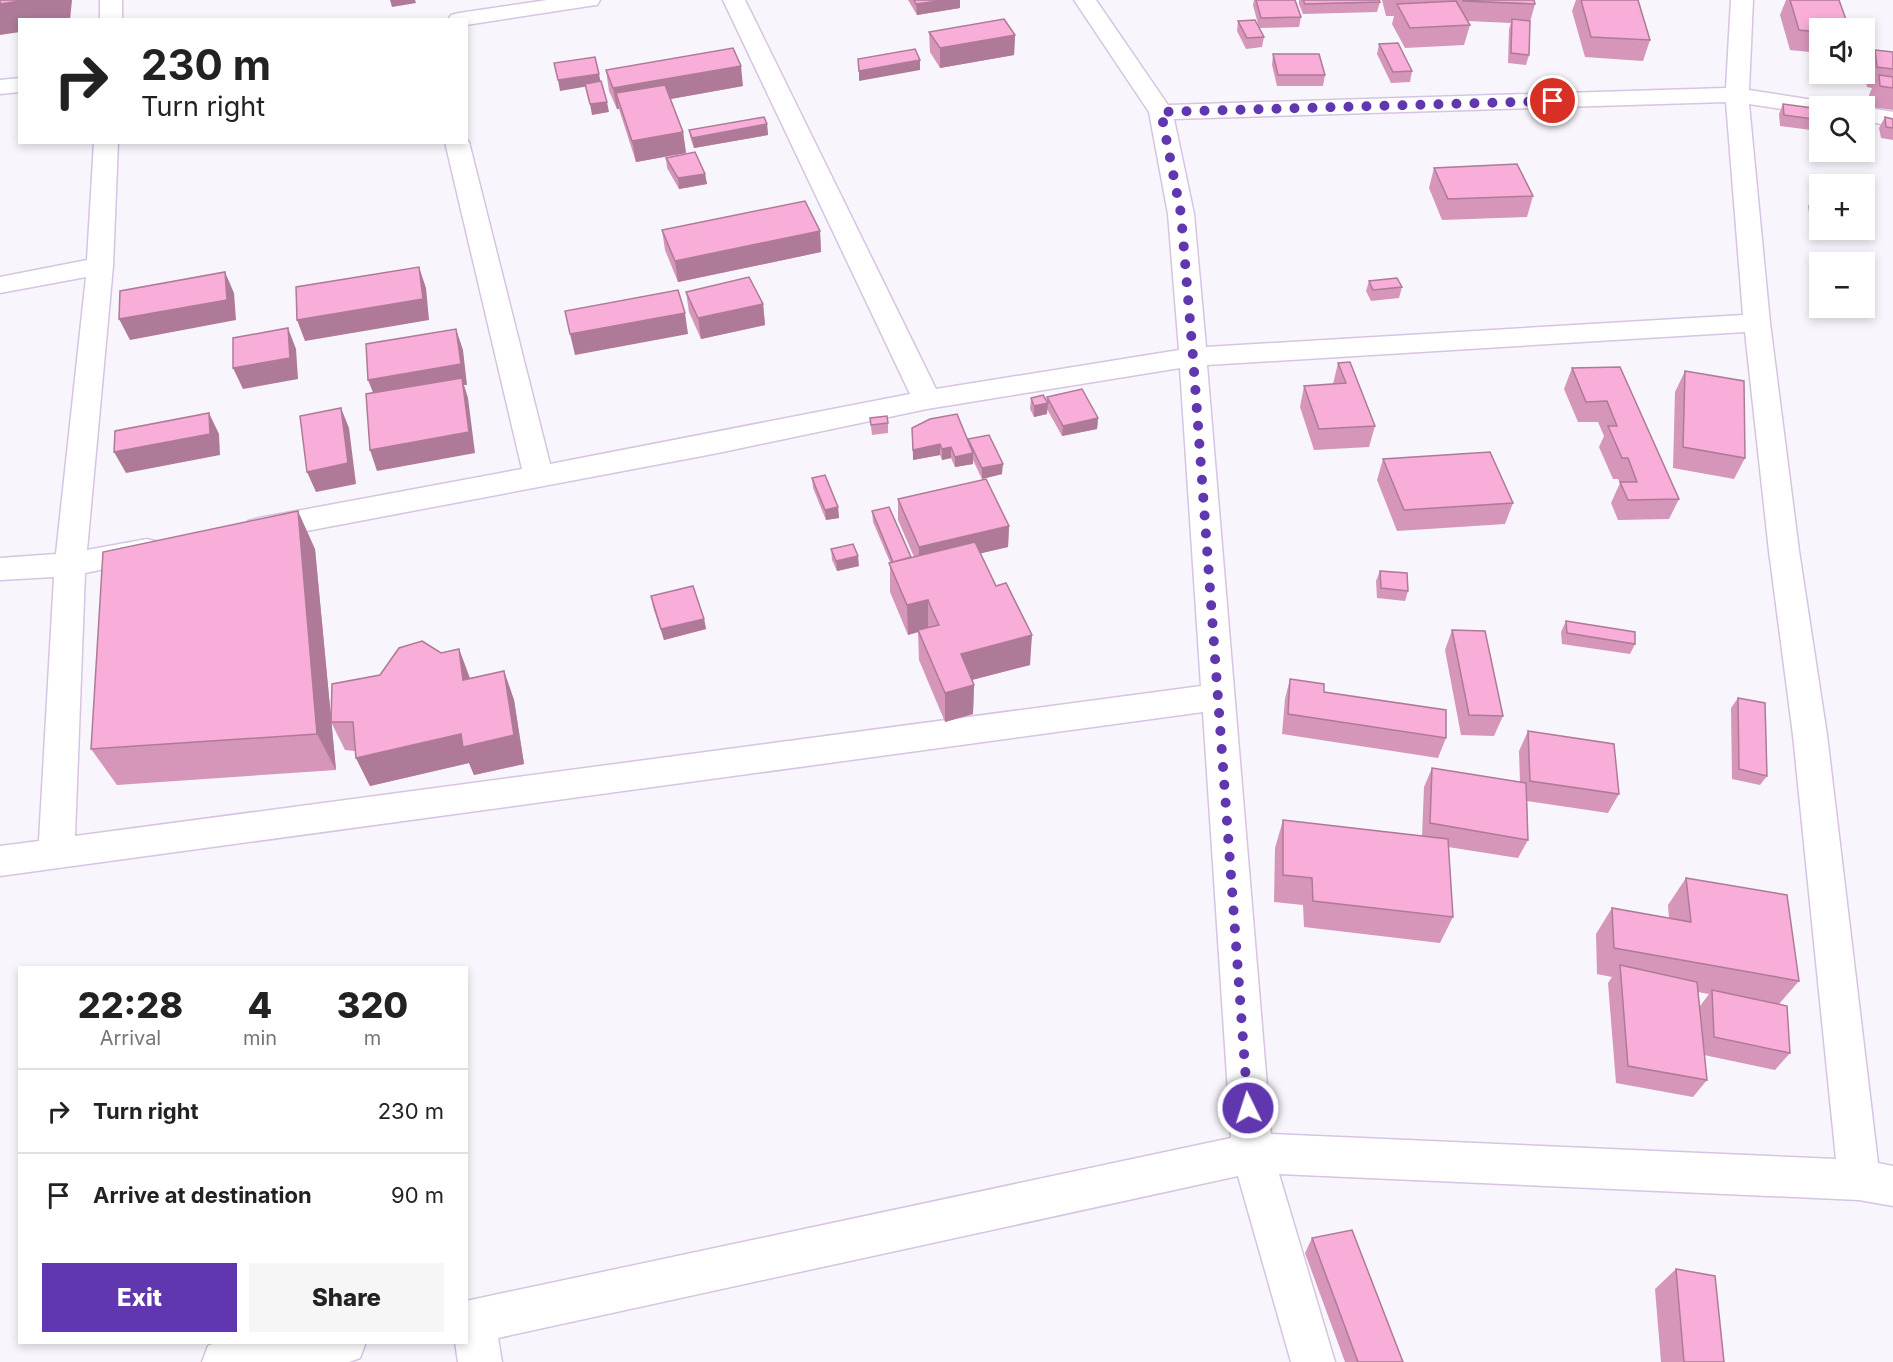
<!DOCTYPE html>
<meta charset="utf-8">
<style>
body{margin:0;font-family:Inter,sans-serif;background:#f6f6f6;color:#222;height:100vh;display:flex;flex-direction:column;font-size:22px;white-space:nowrap}
*{box-sizing:border-box;margin:0}
p{font-size:20px;color:#767676}
.icon{flex:none;width:33px;height:33px;fill:none;stroke:currentColor;stroke-width:2;stroke-linecap:round;stroke-linejoin:round}
.map{position:relative;flex:1;overflow:hidden}
.side{position:absolute;left:18px;top:966px;width:450px;height:378px;display:flex;flex-direction:column;background:#fff;border-radius:0px;box-shadow:0 3px 9px #0003}
.side>*{flex:none}
.top-card{position:absolute;left:18px;top:18px;width:450px;height:126px;border-radius:0px;box-shadow:0 3px 9px #0003;background:#fff;color:#222;overflow:hidden}
.controls{position:absolute;left:1809px;top:18px;display:grid;gap:12px}
.controls a{display:grid;place-items:center;width:66px;height:66px;border-radius:0px;background:#fff;box-shadow:0 3px 9px #0003;font-size:30px}
.pin{position:absolute;display:grid;place-items:center;width:51px;height:51px;color:#fff;margin:-26px;border:3px solid #fff;border-radius:50%;box-shadow:0 2px 6px #0007}
.me{position:absolute;width:66px;margin:-33px;rotate:356deg;stroke-linejoin:round;filter:drop-shadow(0 0 4px #0008)}
.turn{display:flex;align-items:center;gap:21px;height:126px;padding:0 24px;font-size:27px}
.turn .icon{width:78px;height:78px;stroke-width:2.5}
.turn b{display:block;font-size:42px;line-height:51px}
.eta{display:flex;justify-content:space-evenly;align-items:center;height:102px;text-align:center}
.eta b{font-size:36px;font-weight:800;line-height:42px}
.button{display:flex;gap:12px;margin-top:auto;padding:12px 24px}
.button a{flex:1;height:69px;border-radius:0px;background:#6037af;color:#fff;font-size:24px;font-weight:800;line-height:69px;text-align:center}
.button a+a{background:#f6f6f6;color:#222}
ul{padding:0;list-style:none}
li{display:flex;align-items:center;gap:18px;height:84px;padding:0 24px;border-top:2px solid #e0e0e0}
li div{flex:1}
li b{display:block;font-size:22px}
li em{font-style:normal}
.map>svg:first-child{display:block}
.lines{fill:none;stroke-linecap:round;stroke-linejoin:round}
.street-casing{stroke:#d7c4e2;stroke-width:3}
.street{fill:#fff;fill-rule:evenodd}
.wall{fill:#d596ba;fill-rule:evenodd}
.shaded-wall{fill:#ae7a97}
.building{fill:#f8aed8;stroke:#ae7a97;stroke-width:1.5}
.route{stroke:#6037af;stroke-width:10;stroke-dasharray:0 18}
</style>
<div class="map">
<svg width="1893" height="1362" viewBox="0 0 1893 1362">
<rect width="100%" height="100%" fill="#f9f5fc"/>
<g class="lines">
<defs>
<path id="street" d="M100,0H122V20H100Z
M547,0H600L597,5L589,6L466,25V20H448L451,15L459,13Z
M723,0H745L936,389L1179,350L1168,214L1149,112L1074,0H1096L1168,105L1726,88L1731,0H1753L1749,90L1820,101L1828,103L1831,106H1820V115L1749,104L1770,323L1799,551L1827,735L1878,1163L1893,1166V1206L1859,1200L1279,1174L1335,1362H1291L1238,1176L498,1338L502,1362H458L455,1342H466V1301L1231,1138L1203,712L0,876V846L39,841L54,577L0,580V558L56,554L86,277L0,293V277L87,260L94,142H118L113,266L87,550L147,539L158,542L162,550L158,558L85,573L75,836L1201,686L1180,368L927,409L718,453L259,540L248,537L244,529L248,521L259,518L522,469L445,142H466V138L469,142L550,464L910,394ZM1726,102L1743,315L1206,347L1194,214L1174,119ZM1745,332L1769,551L1793,735L1836,1159L1271,1134L1207,365Z
M20,78V92L0,94V80Z
M1864,107L1893,112V126L1864,121Z
M217,1342H366L360,1358L349,1362H202L208,1346Z"/>
</defs>
<use href="#street" class="street-casing"/>
<use href="#street" class="street"/>
</g>
<path class="wall" d="M908,0H960V8L917,15Z
M1254,0H1295L1301,17L1299,27L1259,28L1253,5Z
M1299,0H1379L1380,2L1377,12L1303,14L1299,4Z
M1382,0H1534L1535,4L1530,22L1529,55L1526,65L1508,63L1509,29L1511,23L1468,21L1470,25L1464,45L1405,48L1392,24L1394,16H1386Z
M1576,0H1638L1650,40L1643,61L1585,57L1572,11Z
M1786,0H1839L1820,28V53L1790,50L1780,15Z
M1238,21L1264,37L1262,47L1246,49L1237,31Z
M929,32L1015,35L1014,55L940,68L930,52Z
M1379,44L1412,71L1410,82L1391,83L1377,54Z
M1875,50L1893,52V110L1870,107L1869,95L1872,88L1867,87L1865,70Z
M1273,54L1325,75L1323,86H1277L1272,65Z
M606,70L743,86L670,99L683,132L686,153L636,162L619,109H617L609,91Z
M1783,104L1820,109L1819,131L1780,126L1779,114Z
M1885,117L1893,119V140L1881,138L1879,128Z
M767,124L768,135L694,148L691,140L689,130Z
M666,158L705,174L707,184L679,189L667,168Z
M1434,168L1533,196L1527,217L1442,220L1429,188Z
M1813,196H1820V229L1811,228L1808,206Z
M1864,202L1874,225L1868,235L1825,230H1864Z
M662,230L820,231L821,252L678,282L665,250Z
M1369,281L1402,287L1399,298L1371,301L1366,291Z
M686,292L763,304L765,325L701,339L689,312Z
M1338,363L1375,426L1369,447L1314,450L1300,407L1304,386L1333,384Z
M1620,367L1679,499L1669,519L1618,520L1611,503L1620,483L1618,479H1613L1599,447L1604,436L1598,422H1578L1564,389L1572,368Z
M1685,371L1745,458L1734,479L1673,468L1675,392Z
M1047,397L1098,418L1097,429L1062,436L1047,409V414L1034,417L1030,409L1031,398L1047,402Z
M870,418L888,423V433L872,435Z
M912,428L968,442V439L1002,474L982,479L973,460V464L955,467L951,458L942,460L940,455L913,460Z
M1383,459L1513,503L1505,524L1397,531L1377,480Z
M812,478L838,507L839,518L826,520L813,488Z
M898,499L1009,526L1008,547L980,553L1030,665L972,680L974,685L973,714L945,722L919,660L918,632L908,635L890,592V562L873,522L872,511L911,557H914L898,520Z
M315,549L336,770L117,785L91,749Z
M831,549L859,566L837,571L832,560Z
M1380,571L1408,591L1405,601L1377,598L1376,581Z
M651,596L704,619L706,629L664,640L653,607Z
M1566,621L1635,644L1630,654L1562,644L1561,632Z
M1452,630L1503,716L1494,736L1461,735L1445,650Z
M459,649L470,678L504,671L514,700L524,764L474,775L469,763L370,786L356,758L355,751L345,750L331,722L380,675L441,653Z
M1290,679L1446,738L1438,758L1282,734L1285,699Z
M1738,698L1767,776L1760,785L1732,779L1731,708Z
M1528,731L1619,794L1608,813L1527,801L1528,840L1518,858L1448,847L1453,917L1440,943L1304,927L1303,905L1274,902L1275,848L1283,820L1422,836L1424,787L1432,768L1520,782L1519,751Z
M1686,878L1799,981L1779,1004L1790,1053L1775,1070L1704,1055L1707,1080L1693,1097L1616,1083L1608,983L1612,977L1597,974L1596,934L1612,908L1669,918L1668,905ZM1698,992L1709,994L1700,1006Z
M1312,1238L1403,1362H1345L1305,1253Z
M1676,1269L1724,1362H1661L1655,1289Z"/>
<path class="shaded-wall" d="M27,0H72L70,20H20V32L0,35V4Z
M390,0H415L416,3L392,7Z
M946,0H960V8L917,15L916,4Z
M1015,35L1014,55L940,68V48Z
M920,60V70L859,81V71Z
M741,66L743,86L621,108L616,93L619,109H617L613,88Z
M599,74L601,84L560,91L558,80Z
M607,102L609,112L592,115L590,104Z
M767,124L768,135L694,148L692,138Z
M683,132L686,153L636,162L632,141Z
M705,174L707,184L679,189L678,178Z
M820,231L821,252L678,282L675,261Z
M419,267L426,288L429,320L305,341L297,320Z
M225,272L234,293L236,320L130,340L119,319Z
M763,304L765,325L701,339L698,318Z
M685,313L688,334L575,355L570,334Z
M288,328L296,349L298,379L243,389L233,368Z
M456,329L463,350L467,385H464L468,398L475,453L377,471L370,450L376,400L368,380Z
M1048,403L1047,414L1034,417V406Z
M341,408L349,428L356,484L316,492L307,472Z
M209,413L219,434L220,455L126,473L114,452Z
M1098,418L1097,429L1062,436L1063,426Z
M940,444V455L913,460V450Z
M951,447V458L942,460V449Z
M973,453V464L955,467V457Z
M1003,464L1002,474L982,479V468Z
M838,507L839,518L826,520L825,510Z
M298,511L315,549L336,770L317,734Z
M1009,526L1008,547L919,568V547Z
M858,556L859,566L837,571L836,561Z
M928,600V629L908,635L907,605Z
M704,619L706,629L664,640L661,629Z
M1032,635L1030,665L960,683L961,654Z
M459,649L470,679L463,680Z
M504,671L514,700L524,764L474,775L469,763L370,786L356,758Z
M974,685L973,714L945,722V693Z"/>
<path class="building" d="M0,0H27L0,4Z
M914,0H946L916,4Z
M1256,0H1295L1301,17L1261,18Z
M1303,0H1379L1380,2L1305,4Z
M1463,0H1534L1535,4L1463,1Z
M1581,0H1638L1650,40L1591,37Z
M1790,0H1839L1849,28H1820V32L1799,30Z
M1456,1L1470,25L1410,28L1397,4Z
M1004,19L1015,35L940,48L929,32Z
M1512,19L1530,21L1529,55L1511,53Z
M1255,20L1264,37L1247,38L1238,21Z
M1398,43L1412,71L1393,72L1379,44Z
M733,48L741,66L613,88L606,70Z
M915,49L920,60L859,71L858,59Z
M1875,50L1893,52V69L1877,67Z
M1273,54H1319L1325,75H1278Z
M595,57L599,74L558,80L554,63Z
M1879,75L1893,77V88L1880,86Z
M601,81L607,102L590,104L585,84Z
M665,85L683,132L632,141L616,93Z
M1783,104L1820,109V120L1784,115Z
M764,117L767,124L692,138L689,130Z
M1885,117L1893,119V128L1886,127Z
M695,152L705,174L678,178L666,158Z
M1517,164L1533,196L1448,199L1434,168Z
M1813,196H1820V217H1816Z
M805,201L820,231L675,261L662,230Z
M1864,202L1869,203L1874,225L1864,224Z
M419,267L423,299L297,320L296,287Z
M225,272L227,300L119,319L120,291Z
M749,277L763,304L698,318L686,292Z
M1397,278L1402,287L1373,290L1369,281Z
M678,290L685,313L570,334L565,311Z
M288,328L290,358L233,368V338Z
M456,329L461,364L368,380L366,344Z
M1350,362L1375,426L1319,429L1304,386L1346,383L1338,363Z
M1620,367L1679,499L1628,500L1620,482H1637L1628,458H1622L1608,426H1617L1607,401L1586,402L1572,368Z
M1685,371L1744,381L1745,458L1683,447Z
M462,378L469,432L370,450L366,394Z
M1082,389L1098,418L1063,426L1047,397Z
M1043,395L1048,403L1034,406L1031,398Z
M341,408L348,463L307,472L300,416Z
M209,413L210,434L114,452L115,431Z
M957,414L973,453L955,457L951,447L942,449L940,444L913,450L912,428L930,419Z
M887,416L888,423L871,425L870,418Z
M989,435L1003,464L982,468L968,439Z
M1490,452L1513,503L1404,510L1383,459Z
M825,475L838,507L825,510L812,478Z
M986,479L1009,526L919,547L898,499Z
M889,507L911,557L893,562L872,511Z
M298,511L317,734L91,749L103,552Z
M975,542L996,586L1006,583L1032,635L961,654L974,685L945,693L918,630L939,625L932,610L928,600L907,605L889,563Z
M853,544L858,556L836,561L831,549Z
M1380,571L1407,573L1408,591L1381,588Z
M693,586L704,619L661,629L651,596Z
M1566,621L1635,632V644L1567,633Z
M1452,630L1485,631L1503,716L1469,715Z
M422,641L441,653L459,649L463,680L504,671L514,735L463,747L461,734L356,758L353,722H331L332,684L380,675L399,648Z
M1290,679L1324,684V692L1446,710V738L1288,714Z
M1738,698L1765,703L1767,776L1739,769Z
M1528,731L1614,744L1619,794L1530,781Z
M1432,768L1526,783L1528,840L1430,823Z
M1283,820L1448,839L1453,917L1313,901L1312,878L1283,875Z
M1686,878L1787,895L1799,981L1614,948L1612,908L1691,922Z
M1620,965L1697,982L1707,1080L1628,1066Z
M1712,990L1787,1006L1790,1053L1714,1037Z
M1352,1230L1403,1362H1358L1312,1238Z
M1676,1269L1715,1276L1724,1362H1684Z"/>
<g class="lines">
<path class="route" d="M1248,1108L1193,357L1181,214L1161,112L1553,101"/>
</g>
</svg>
<div class="controls">
<a><svg class="icon" aria-label="sound" viewBox="0 0 24 24"><path d="M4 9h4l5-4v14l-5-4H4zM17 9q2 3 0 6"/></svg></a>
<a><svg class="icon" aria-label="search" viewBox="0 0 24 24"><circle cx="10" cy="10" r="6"/><path d="M15 15l6 6"/></svg></a>
<a>+</a>
<a>−</a>
</div>
<div class="pin" style="left:1553px;top:101px;background:#d93025"><svg class="icon" aria-label="arrive" viewBox="0 0 24 24"><path d="M6 21V4h12l-3 4 3 4H6"/></svg></div>
<svg class="me" style="left:1248px;top:1108px" viewBox="-20 -20 40 40"><circle r="17" fill="#6037af" stroke="#fff" stroke-width="3"/><path d="M0-11L8 9 0 5-8 9z" fill="#fff"/></svg>
<div class="top-card">
<div class="turn"><svg class="icon" aria-label="right" viewBox="0 0 24 24"><path d="M7 20v-9h11M14 6l5 5-5 5"/></svg><div><b>230 m</b>Turn right</div></div>
</div>
<section class="side">
<div class="eta">
<div><b>22:28</b><p>Arrival</p></div>
<div><b>4</b><p>min</p></div>
<div><b>320</b><p>m</p></div>
</div>
<ul>
<li><svg class="icon" aria-label="right" viewBox="0 0 24 24"><path d="M7 20v-9h11M14 6l5 5-5 5"/></svg><div><b>Turn right</b></div><em>230 m</em></li>
<li><svg class="icon" aria-label="arrive" viewBox="0 0 24 24"><path d="M6 21V4h12l-3 4 3 4H6"/></svg><div><b>Arrive at destination</b></div><em>90 m</em></li>
</ul>
<div class="button"><a>Exit</a><a>Share</a></div>
</section>
</div>
